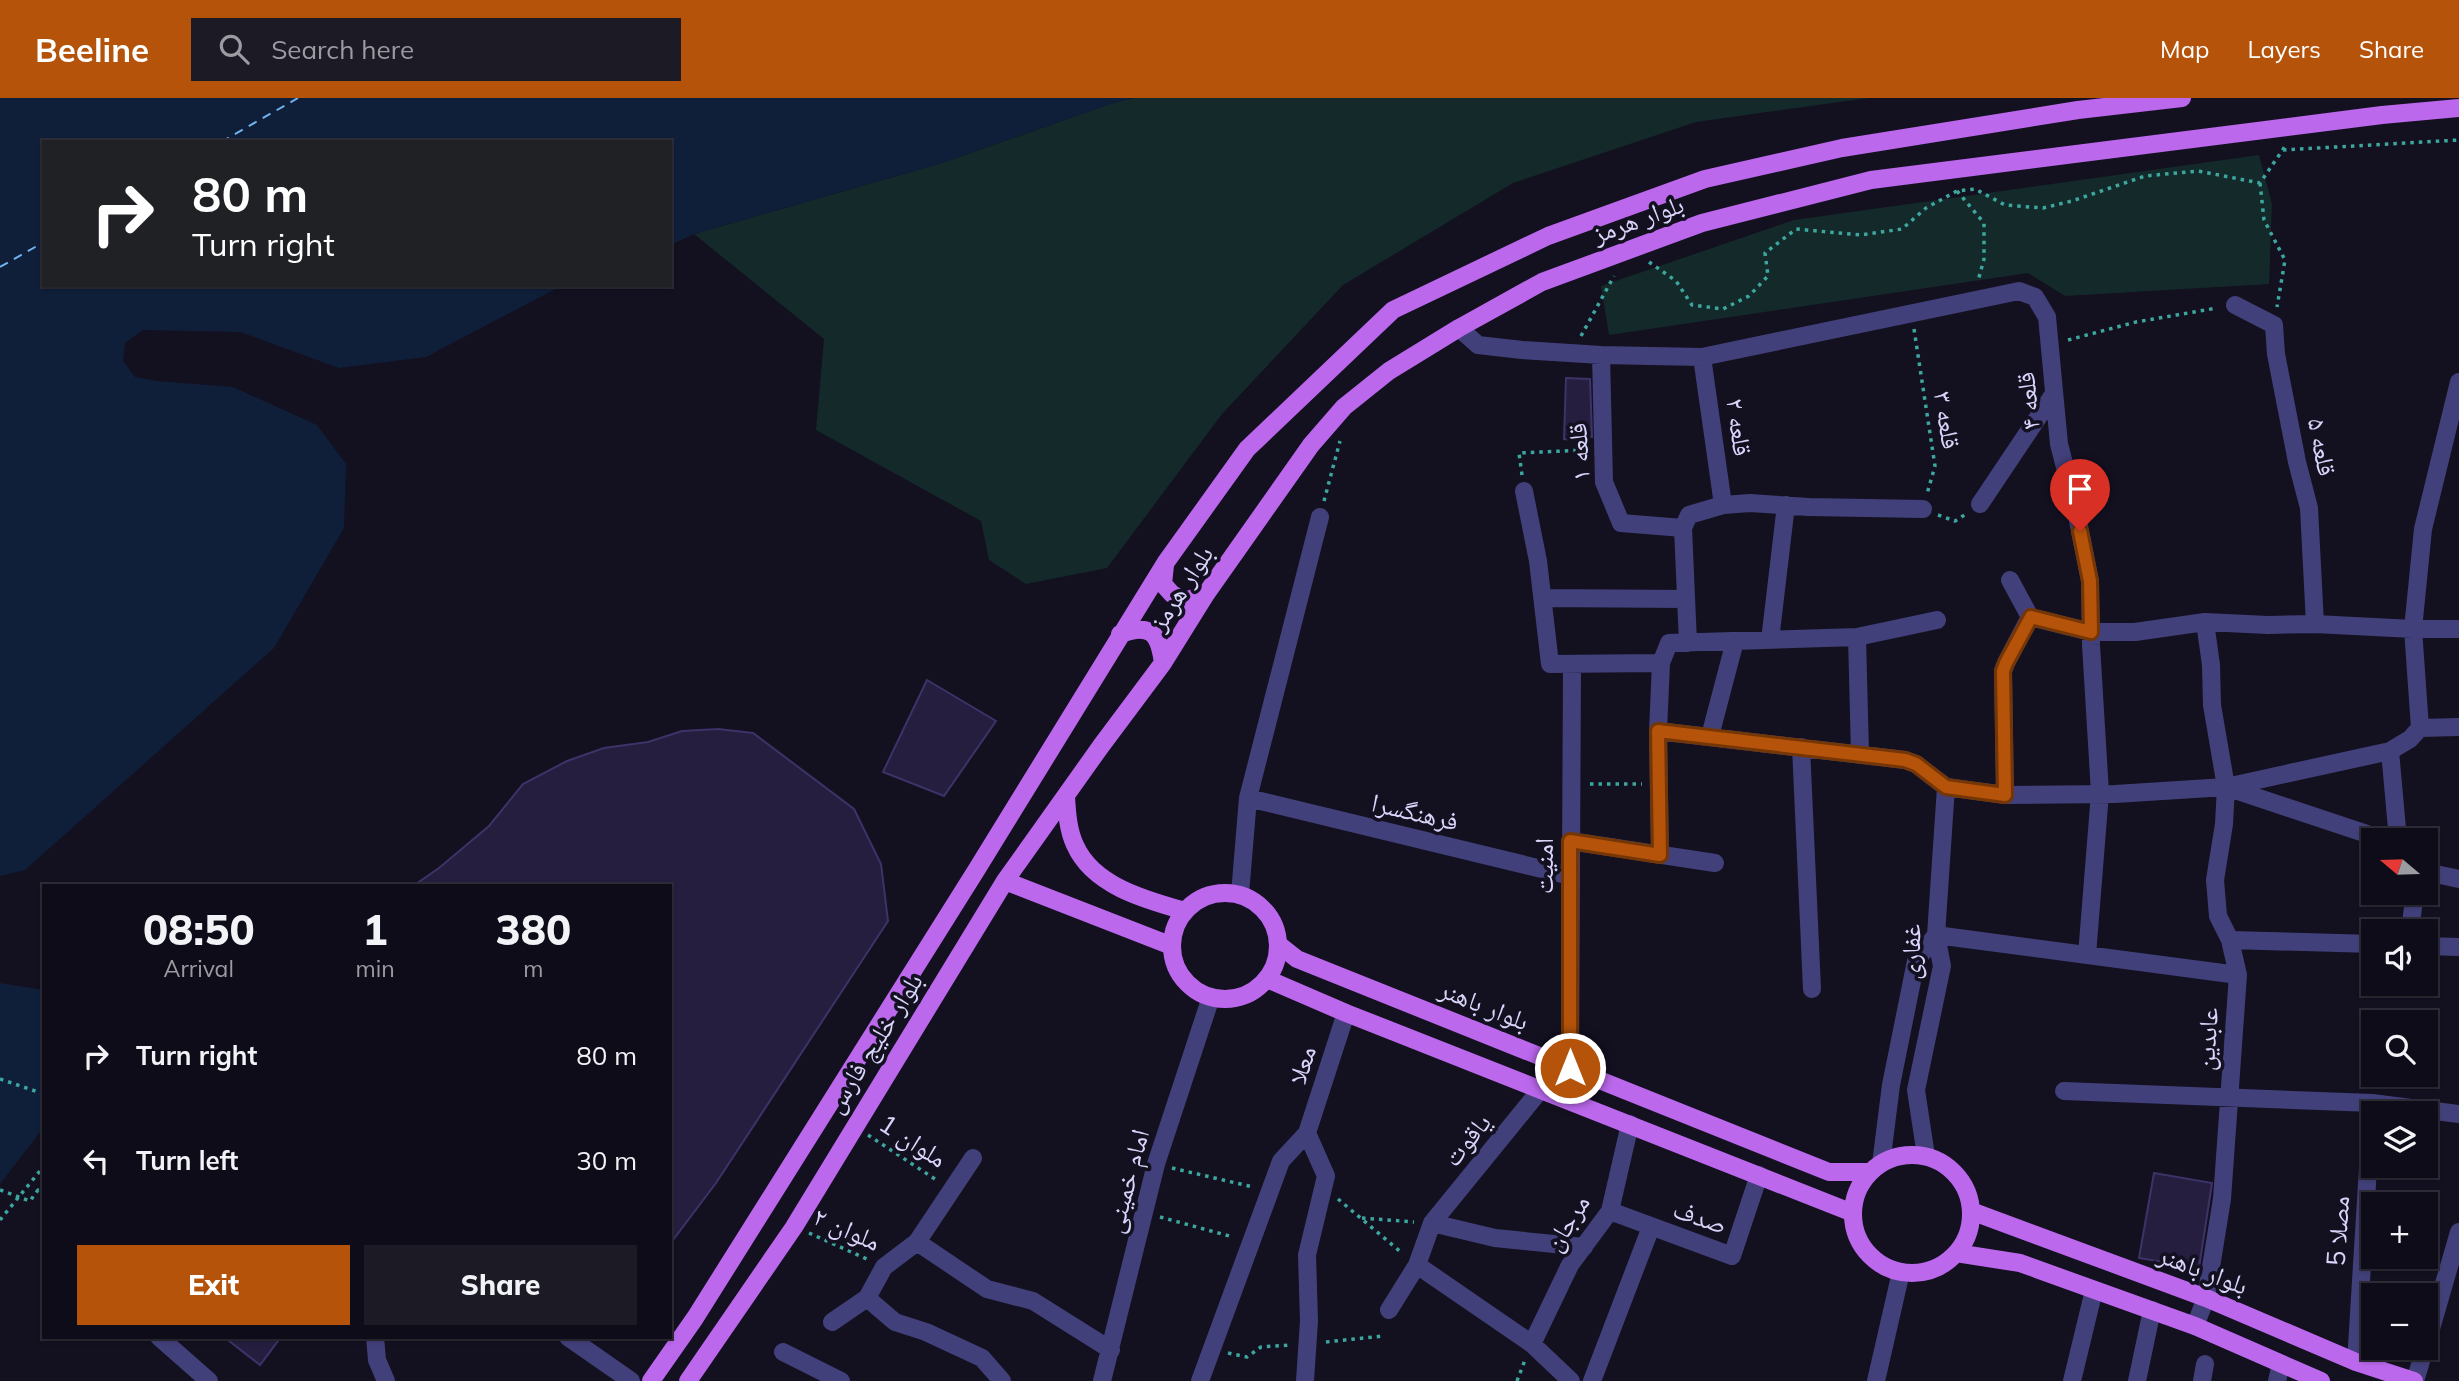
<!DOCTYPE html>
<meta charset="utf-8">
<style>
body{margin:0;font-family:Mulish,"Noto Naskh Arabic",sans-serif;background:#1c1a25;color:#f1f3f6;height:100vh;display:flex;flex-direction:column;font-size:26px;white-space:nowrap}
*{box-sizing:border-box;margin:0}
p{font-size:23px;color:#9b9ba2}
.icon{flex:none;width:38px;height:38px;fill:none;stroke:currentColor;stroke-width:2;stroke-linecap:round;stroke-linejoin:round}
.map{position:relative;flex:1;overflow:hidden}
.side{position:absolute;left:42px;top:786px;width:630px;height:455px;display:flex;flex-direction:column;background:#0e0c18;border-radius:0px;box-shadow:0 2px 5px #0004,0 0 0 2px #2e2c37}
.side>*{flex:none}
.top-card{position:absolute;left:42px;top:42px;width:630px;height:147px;border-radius:0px;box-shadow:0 2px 5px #0004,0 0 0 2px #2e2c37;background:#202124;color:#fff;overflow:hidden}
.needle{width:46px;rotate:289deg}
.controls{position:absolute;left:2361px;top:730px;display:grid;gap:14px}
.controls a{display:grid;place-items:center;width:77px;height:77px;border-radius:0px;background:#0e0c18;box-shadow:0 2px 5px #0004,0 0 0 2px #2e2c37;font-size:35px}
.pin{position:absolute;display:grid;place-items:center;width:60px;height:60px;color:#fff;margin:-72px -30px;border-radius:50% 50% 50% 0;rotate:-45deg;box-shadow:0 0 7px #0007}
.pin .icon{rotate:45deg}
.me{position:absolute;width:77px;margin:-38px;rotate:0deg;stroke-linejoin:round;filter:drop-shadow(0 0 5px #0008)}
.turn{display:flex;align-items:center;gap:24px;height:147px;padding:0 35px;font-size:32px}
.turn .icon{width:91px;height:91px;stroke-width:2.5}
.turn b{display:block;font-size:49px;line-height:60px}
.eta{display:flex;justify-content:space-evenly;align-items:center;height:119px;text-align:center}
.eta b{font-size:42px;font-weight:800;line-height:49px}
.button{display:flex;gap:14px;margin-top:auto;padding:14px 35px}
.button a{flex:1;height:80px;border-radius:0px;background:#b45309;color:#fff;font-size:28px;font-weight:800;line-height:80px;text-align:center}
.button a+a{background:#1c1a25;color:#f1f3f6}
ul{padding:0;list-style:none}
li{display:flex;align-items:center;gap:21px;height:105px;padding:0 35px}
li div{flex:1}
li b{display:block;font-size:26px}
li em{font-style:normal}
header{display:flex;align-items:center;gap:42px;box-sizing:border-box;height:98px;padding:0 35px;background:#b45309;color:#fff}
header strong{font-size:33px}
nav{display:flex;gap:38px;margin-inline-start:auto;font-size:24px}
.search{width:490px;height:63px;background:#1c1a25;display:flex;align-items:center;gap:18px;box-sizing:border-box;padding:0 24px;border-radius:0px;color:#9b9ba2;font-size:26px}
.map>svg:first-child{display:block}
.green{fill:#142929}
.water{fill:#0f1f3a}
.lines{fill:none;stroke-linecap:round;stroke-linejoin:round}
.ferry{stroke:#6fb3ee;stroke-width:2;stroke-dasharray:9 7;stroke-linecap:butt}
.building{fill:#251e3f;stroke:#3d3368;stroke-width:2}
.path{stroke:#3ca69f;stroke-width:3.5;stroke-dasharray:3.5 5;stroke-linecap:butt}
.minor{stroke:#42407a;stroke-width:18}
.major{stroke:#bb68ed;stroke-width:18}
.route-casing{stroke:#753606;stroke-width:18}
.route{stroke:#b45309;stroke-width:12}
.labels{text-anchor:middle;stroke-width:7;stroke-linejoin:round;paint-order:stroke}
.street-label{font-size:26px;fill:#d8d4fa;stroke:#131020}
</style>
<header>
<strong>Beeline</strong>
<div class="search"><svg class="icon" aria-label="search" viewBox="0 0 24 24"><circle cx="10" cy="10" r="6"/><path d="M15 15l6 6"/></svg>Search here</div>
<nav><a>Map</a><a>Layers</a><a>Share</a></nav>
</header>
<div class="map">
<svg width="2459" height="1283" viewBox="0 0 2459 1283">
<rect width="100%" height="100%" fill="#131020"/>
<path class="green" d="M1134,0H1869L1696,24L1513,85L1343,187L1222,316L1107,470L1026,486L989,462L981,423L816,332L824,241L694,136L942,65L1113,5Z
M2259,57L2272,106L2269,186L2065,198L2028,175L1609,237L1601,188L1794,122Z"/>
<path class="water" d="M0,0H1134L1113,5L942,65L694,136L670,147V44H44V187H563L426,259L339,270L240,234L143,232L125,245L123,263L135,279L156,283L233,289L317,327L346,366L344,430L274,550L25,772L0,778Z
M0,885L44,892V1029L0,1086Z"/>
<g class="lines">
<path class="ferry" d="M221,44L298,0
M0,169L44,144"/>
</g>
<path class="building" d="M1566,280L1590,281L1592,339L1585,340L1586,343L1564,341Z
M927,582L996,623L944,698L883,674Z
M718,631L753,635L854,711L881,766L888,823L716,1085L670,1146V788H413L439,770L489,728L523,686L567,663L604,650L648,644L682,633Z
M2154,1075L2212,1085L2199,1170L2139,1160Z
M224,1239H281L260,1267Z"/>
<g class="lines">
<path class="path" d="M2283,52L2459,42
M2260,85L2264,122L2285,162L2277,209
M1957,93L1984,125V161L1978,183
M1649,164L1676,183L1692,207L1723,211L1749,198L1768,178L1765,155L1796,131L1861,137L1902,131L1926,110L1957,93L1975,91L2005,107L2043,110L2072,103L2145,78L2198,73L2260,85L2286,47
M1914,231L1935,368L1927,396
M1581,238L1614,178
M2068,242L2136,224L2217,210
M1522,377L1519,355L1587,352
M1324,403L1340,343
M1938,417L1955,423L1966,416
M1590,686H1642
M0,981L44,996
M868,1037L938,1083
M1172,1070L1253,1089
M0,1092L30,1103L38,1092L44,1097
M1338,1101L1402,1155
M1160,1119L1233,1139
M1362,1120L1414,1124
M0,1122L44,1068
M809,1135L869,1162
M1326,1244L1383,1238
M1228,1255L1247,1259L1261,1249L1290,1247
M1517,1283L1525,1262"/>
<path class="minor" d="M2235,207L2274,227L2276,256L2297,364L2309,410L2315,526
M1459,230L1478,247L1522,252L1601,257L1702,259L2019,193L2035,199L2047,219L2059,346L2075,408L2090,483L2091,547L2100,695L2087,857
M1601,257L1604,384L1621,425L1683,430
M1702,259L1723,407
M1524,393L1538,463L1550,566L1661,565
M1980,406L2053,297
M2010,482L2030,519L2091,534H2135L2205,524L2268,527L2315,526L2413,531H2459
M1543,500L1686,501
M1937,522L1857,539L1669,545L1661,565L1658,633L1905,662L1916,666L1946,689L2005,697L2115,696L2226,689L2212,607L2211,567L2205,524
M1857,539L1860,656
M1770,542L1786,407
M1688,545L1683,430L1689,417L1723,407L1750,405L1809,409L1923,411
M2420,630L2413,531L2423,431L2459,284
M1658,633L1660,757
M1710,638L1735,543
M1801,649L1812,891
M2390,653L2398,742
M2226,689L2390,653L2410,641L2420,630L2459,629
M2226,689L2385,742
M2005,697L2003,573L2006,565L2030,519
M1248,700L1571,778
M1570,743L1715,765
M2426,774L2459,781
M1240,796L1248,700L1320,419
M2410,833L2415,794
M1936,837L2238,877
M2230,842L2373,846
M2426,848L2459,849
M1570,970L1572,566
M2064,993L2372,1005L2459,1016
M1926,1058L1916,992L1942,868L1936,837L1946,689
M1881,1066L1891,987L1916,863L1936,837
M1610,1113L1732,1158L1759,1077
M1432,1125L1495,1140L1584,1149
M917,1144L987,1191L1033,1203L1111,1252
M1417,1167L1532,1246L1571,1283
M867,1200L895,1224L926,1234L982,1260L1002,1283
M1389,1212L1417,1167L1432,1125L1541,991
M832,1224L867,1200L884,1169L917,1144L973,1060
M2195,1228L2206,1200L2222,1101L2238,877L2230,842L2218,818L2215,782L2224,726L2226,689
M159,1239L209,1283
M375,1239L377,1262L386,1283
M568,1239L631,1283
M1532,1246L1570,1167L1610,1113L1630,1026
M2426,1248L2459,1134
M783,1254L841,1283
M2356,1264L2372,1005
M1102,1283L1156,1066L1211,899
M1200,1283L1281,1063L1307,1035L1346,915
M1305,1283L1309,1223L1307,1157L1326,1078L1307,1035
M1592,1283L1651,1129
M1876,1283L1901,1174
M2072,1283L2094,1192
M2137,1283L2152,1212
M2202,1283L2205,1266
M2277,1283L2281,1266
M2415,1283L2425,1250"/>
<path class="major" d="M1165,467L1163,486L1172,496L1184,503L1206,496
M1120,536C1151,525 1159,535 1163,565
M1066,699C1067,715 1068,732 1075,747C1093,788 1146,802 1185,813
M1005,783L1101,648L1163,565L1206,496L1311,347L1344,309L1389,273L1459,230L1542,184L1702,125L1871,82L2382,17L2459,10
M1172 848a53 53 0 1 1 106 0a53 53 0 1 1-106 0Z
M1278,846L1297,861L1829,1074H1871
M1267,881L1346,915L1853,1115
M1853 1116a59 59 0 1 1 118 0a59 59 0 1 1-118 0Z
M1971,1113L2206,1200L2356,1264L2414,1283
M1956,1155L2020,1165L2195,1228L2321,1283
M651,1283L695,1220L977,771L1166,464L1247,351L1393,212L1548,138L1705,81L1842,50L2078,12L2182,0
M688,1283L794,1129L1005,783L1172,848"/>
</g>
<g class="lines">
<defs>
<path id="route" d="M1570,970V743L1660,757L1658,633L1905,662L1916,666L1946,689L2005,697L2003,573L2006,565L2031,519L2091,534L2090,483L2080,433"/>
</defs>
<use href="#route" class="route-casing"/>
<use href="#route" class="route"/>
</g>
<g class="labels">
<g class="street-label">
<text transform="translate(1638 121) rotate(-20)" y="9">بلوار هرمز</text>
<text transform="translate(2028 303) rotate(-96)" y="9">قلعه ۴</text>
<text transform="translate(1947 322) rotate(81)" y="9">قلعه ۳</text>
<text transform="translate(1739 329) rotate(82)" y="9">قلعه ۲</text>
<text transform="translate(2322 349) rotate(79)" y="9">قلعه ۵</text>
<text transform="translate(1579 354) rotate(-94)" y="9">قلعه ۱</text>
<text transform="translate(1181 490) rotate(-57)" y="9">بلوار هرمز</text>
<text transform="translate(1415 714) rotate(13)" y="9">فرهنگسرا</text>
<text transform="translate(1544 768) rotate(-90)" y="9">امنیت</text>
<text transform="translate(1911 854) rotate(-89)" y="9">غفاری</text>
<text transform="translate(1484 907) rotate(22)" y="9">بلوار باهنر</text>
<text transform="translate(2207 941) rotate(-86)" y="9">عابدین</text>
<text transform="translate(874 945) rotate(-58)" y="9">بلوار خلیج فارس</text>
<text transform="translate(1302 967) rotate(-72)" y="9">معلا</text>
<text transform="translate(1467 1042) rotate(-51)" y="9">یاقوت</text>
<text transform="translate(913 1043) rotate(33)" y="9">ملوان 1</text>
<text transform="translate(1127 1083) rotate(-75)" y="9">امام خمینی</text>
<text transform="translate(1700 1119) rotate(19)" y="9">صدف</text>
<text transform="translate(1567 1125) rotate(-58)" y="9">مرجان</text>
<text transform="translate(847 1131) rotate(24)" y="9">ملوان ۲</text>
<text transform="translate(2338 1133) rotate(-86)" y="9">مصلا 5</text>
<text transform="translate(2203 1172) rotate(21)" y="9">بلوار باهنر</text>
</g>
</g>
</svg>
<div class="controls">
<a><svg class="needle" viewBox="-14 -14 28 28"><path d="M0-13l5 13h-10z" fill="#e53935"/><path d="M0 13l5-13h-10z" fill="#9b9ba2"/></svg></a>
<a><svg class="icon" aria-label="sound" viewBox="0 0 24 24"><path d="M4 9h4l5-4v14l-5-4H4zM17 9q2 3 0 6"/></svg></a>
<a><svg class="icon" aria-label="search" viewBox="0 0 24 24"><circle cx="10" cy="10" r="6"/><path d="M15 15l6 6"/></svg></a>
<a><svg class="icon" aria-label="layers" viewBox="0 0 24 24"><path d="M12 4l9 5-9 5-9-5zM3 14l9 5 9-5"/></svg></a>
<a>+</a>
<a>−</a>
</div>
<div class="pin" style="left:2080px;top:433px;background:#d93025"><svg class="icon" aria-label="arrive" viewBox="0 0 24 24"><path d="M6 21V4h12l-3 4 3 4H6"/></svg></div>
<svg class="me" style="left:1570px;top:970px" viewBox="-20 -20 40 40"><circle r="17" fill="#b45309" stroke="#fff" stroke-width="3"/><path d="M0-11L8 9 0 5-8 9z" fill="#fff"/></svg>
<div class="top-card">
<div class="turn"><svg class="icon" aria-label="right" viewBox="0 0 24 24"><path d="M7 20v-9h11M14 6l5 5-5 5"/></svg><div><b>80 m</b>Turn right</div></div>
</div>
<section class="side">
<div class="eta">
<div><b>08:50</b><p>Arrival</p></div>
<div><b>1</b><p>min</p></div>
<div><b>380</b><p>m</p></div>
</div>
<ul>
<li><svg class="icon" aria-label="right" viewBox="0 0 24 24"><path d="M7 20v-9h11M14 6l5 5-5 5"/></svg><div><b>Turn right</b></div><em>80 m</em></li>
<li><svg class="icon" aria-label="left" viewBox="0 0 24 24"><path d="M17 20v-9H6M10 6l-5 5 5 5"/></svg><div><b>Turn left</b></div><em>30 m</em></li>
</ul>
<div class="button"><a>Exit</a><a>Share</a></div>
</section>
</div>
